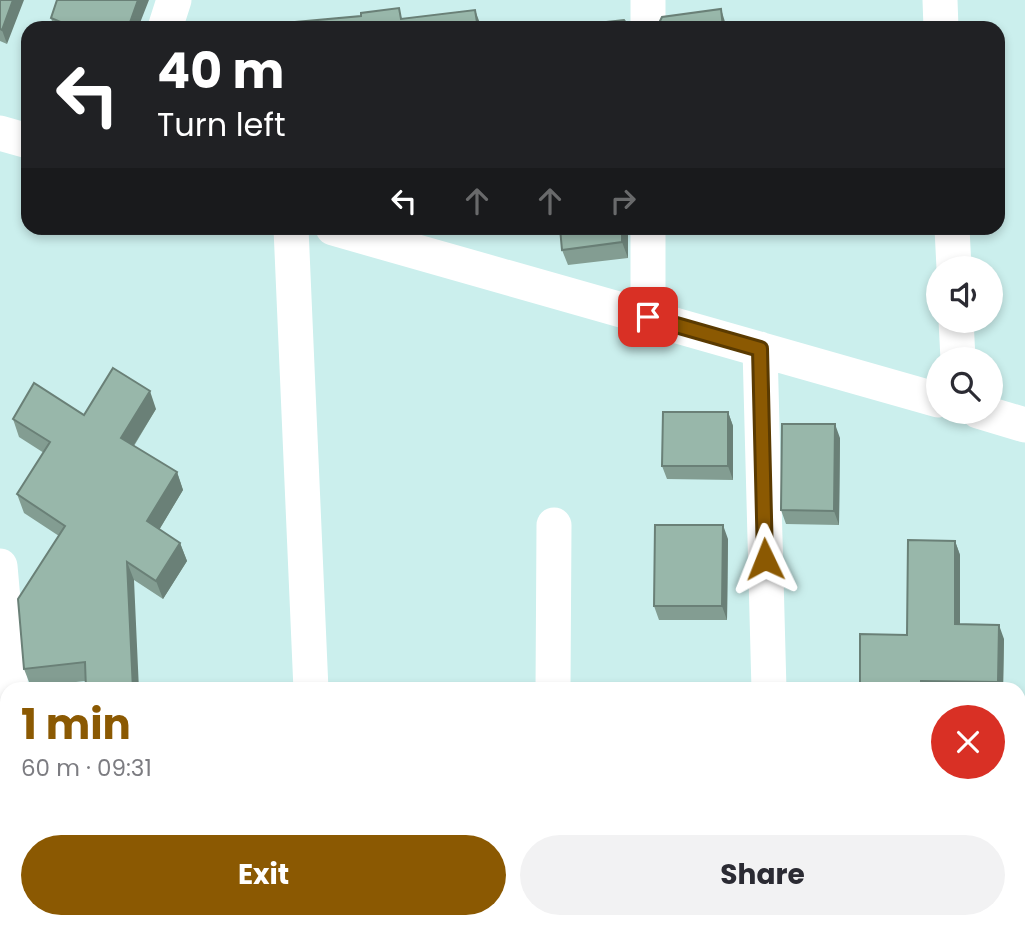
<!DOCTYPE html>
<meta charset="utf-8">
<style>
body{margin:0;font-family:Poppins,sans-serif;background:#f2f2f3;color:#2b2b33;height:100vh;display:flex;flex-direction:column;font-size:26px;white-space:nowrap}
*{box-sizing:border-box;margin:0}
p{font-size:23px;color:#7c7c81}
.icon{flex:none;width:38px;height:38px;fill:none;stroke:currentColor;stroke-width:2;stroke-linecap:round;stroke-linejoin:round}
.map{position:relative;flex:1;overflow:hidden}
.drawer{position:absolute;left:0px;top:682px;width:1026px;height:247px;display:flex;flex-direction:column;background:#fff;border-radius:21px 21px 0 0;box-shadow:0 4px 10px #0003}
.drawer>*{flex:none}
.hud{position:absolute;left:21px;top:21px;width:984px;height:214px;border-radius:21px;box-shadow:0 4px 10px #0003;background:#202124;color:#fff;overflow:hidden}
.controls{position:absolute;left:926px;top:256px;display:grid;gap:14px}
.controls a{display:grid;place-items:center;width:77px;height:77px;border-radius:50%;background:#fff;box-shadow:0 4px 10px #0003;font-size:35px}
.pin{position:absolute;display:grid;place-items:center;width:60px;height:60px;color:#fff;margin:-30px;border-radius:14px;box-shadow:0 4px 10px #0006}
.me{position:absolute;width:77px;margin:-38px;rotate:358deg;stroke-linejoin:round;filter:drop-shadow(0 0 5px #0008)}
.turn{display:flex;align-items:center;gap:24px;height:147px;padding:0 21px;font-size:32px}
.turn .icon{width:91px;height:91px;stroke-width:2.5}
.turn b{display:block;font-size:49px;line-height:60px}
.lanes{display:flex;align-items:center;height:66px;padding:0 21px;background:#0003;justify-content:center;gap:35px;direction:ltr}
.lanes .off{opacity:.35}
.round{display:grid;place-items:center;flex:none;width:74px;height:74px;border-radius:37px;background:#f2f2f3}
.summary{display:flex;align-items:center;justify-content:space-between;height:119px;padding:0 21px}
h1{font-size:42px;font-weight:700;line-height:52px;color:#8b5902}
.action{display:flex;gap:14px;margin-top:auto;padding:14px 21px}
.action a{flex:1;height:80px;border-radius:42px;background:#8b5902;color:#fff;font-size:28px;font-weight:700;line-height:80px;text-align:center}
.action a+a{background:#f2f2f3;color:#2b2b33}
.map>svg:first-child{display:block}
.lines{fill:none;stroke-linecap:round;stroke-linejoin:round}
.minor{stroke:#fff;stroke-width:35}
.wall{fill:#839d92}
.shaded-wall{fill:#6a8077}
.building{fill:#98b7aa;stroke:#6a8077;stroke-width:2}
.route-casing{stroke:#5a3a01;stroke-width:18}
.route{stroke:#8b5902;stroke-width:12}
</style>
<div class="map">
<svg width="1025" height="929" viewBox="0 0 1025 929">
<rect width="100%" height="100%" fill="#cbefed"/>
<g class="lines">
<path class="minor" d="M940,0L941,28
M165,28L174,0
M648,28V0
M0,133L28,141
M291,228L311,690
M333,228L938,400
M952,228L954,268
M648,317V228
M956,320L958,359
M760,349L769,690
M978,411L1025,425
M0,566L11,690
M553,690L554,525
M31,922L32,929
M320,922L321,929
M610,922L730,929
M836,929V922
M1024,929L1025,920"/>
</g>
<path class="wall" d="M0,0L7,44L0,41Z
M51,18L138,28H54Z
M628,228V258L568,265L562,250Z
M156,409L134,446L177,472L183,490L159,530L180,543L187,561L163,599L134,580L85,681L31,687L24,669L59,536L24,513L17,494L44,453L19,437L13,419Z
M728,412L733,426V480L667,479L662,466Z
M840,438L839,525L786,524L781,510Z
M728,539L727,620H659L654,606Z
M955,541L960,555V624L1004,639L1003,690H860L907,635Z
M1018,743H1025V794H1018Z"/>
<path class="shaded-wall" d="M13,0H24L7,44L2,30Z
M138,0H149L138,28H128Z
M721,9L726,25L727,28H723Z
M475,10L481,26V28H478Z
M622,228H628V258L622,242Z
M150,391L156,409L127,456L121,438Z
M728,412L733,426V480L728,466Z
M835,424L840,438L839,525L834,511Z
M177,472L183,490L153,540L147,521Z
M723,525L728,539L727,620L722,606Z
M955,541L960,555V638L955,624Z
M180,543L187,561L163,599L156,581Z
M127,562L134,580L139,690H133Z
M999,625L1004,639L1003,690H1001L998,682Z
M161,922H164L166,929H161Z"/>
<path class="building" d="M0,0H13L2,30L0,29Z
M57,0H138L128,28H61L63,23L51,18Z
M399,8L401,19L475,10L478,28H275L274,24L361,16V13Z
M721,9L723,28H655L659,23L662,17Z
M624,20L630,28H551Z
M560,228H622V242L562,250Z
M113,368L150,391L121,438L177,472L147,521L180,543L156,581L127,562L133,690H86L85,662L24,669L18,599L65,526L17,494L50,442L13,419L34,383L84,415Z
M663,412H728V466H662Z
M782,424H835L834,511L781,510Z
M655,525H723L722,606H654Z
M908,540L955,541V624L999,625L998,682L921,681V690H860V634L907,635Z
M1018,743H1025V779L1018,780Z
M112,922H161V929H112Z"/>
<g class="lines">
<defs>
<path id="route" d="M648,317L760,349L765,559"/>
</defs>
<use href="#route" class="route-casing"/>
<use href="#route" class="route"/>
</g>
</svg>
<div class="controls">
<a><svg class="icon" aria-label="sound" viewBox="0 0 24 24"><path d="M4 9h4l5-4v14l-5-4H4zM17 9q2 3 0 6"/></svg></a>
<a><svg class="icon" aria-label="search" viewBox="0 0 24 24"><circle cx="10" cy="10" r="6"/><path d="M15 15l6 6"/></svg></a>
</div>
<div class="pin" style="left:648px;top:317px;background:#d93025"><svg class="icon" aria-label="arrive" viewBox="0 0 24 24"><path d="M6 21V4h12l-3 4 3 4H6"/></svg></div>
<svg class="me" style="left:765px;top:559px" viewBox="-20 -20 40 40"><path d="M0-17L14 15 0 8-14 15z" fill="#8b5902" stroke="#fff" stroke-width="4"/></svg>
<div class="hud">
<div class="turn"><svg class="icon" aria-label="left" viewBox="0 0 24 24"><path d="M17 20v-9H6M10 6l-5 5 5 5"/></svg><div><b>40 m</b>Turn left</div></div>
<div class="lanes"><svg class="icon" aria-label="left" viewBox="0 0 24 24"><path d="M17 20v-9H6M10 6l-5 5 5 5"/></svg><svg class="icon off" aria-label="ahead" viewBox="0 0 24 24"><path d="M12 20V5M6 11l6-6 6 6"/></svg><svg class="icon off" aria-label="ahead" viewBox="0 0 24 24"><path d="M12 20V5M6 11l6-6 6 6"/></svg><svg class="icon off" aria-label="right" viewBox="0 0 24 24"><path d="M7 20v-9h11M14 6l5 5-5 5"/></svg></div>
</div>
<section class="drawer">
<div class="summary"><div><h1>1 min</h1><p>60 m · 09:31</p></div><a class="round" style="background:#d93025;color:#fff"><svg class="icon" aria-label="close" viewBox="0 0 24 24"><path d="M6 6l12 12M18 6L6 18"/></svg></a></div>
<div class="action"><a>Exit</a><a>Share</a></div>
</section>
</div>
